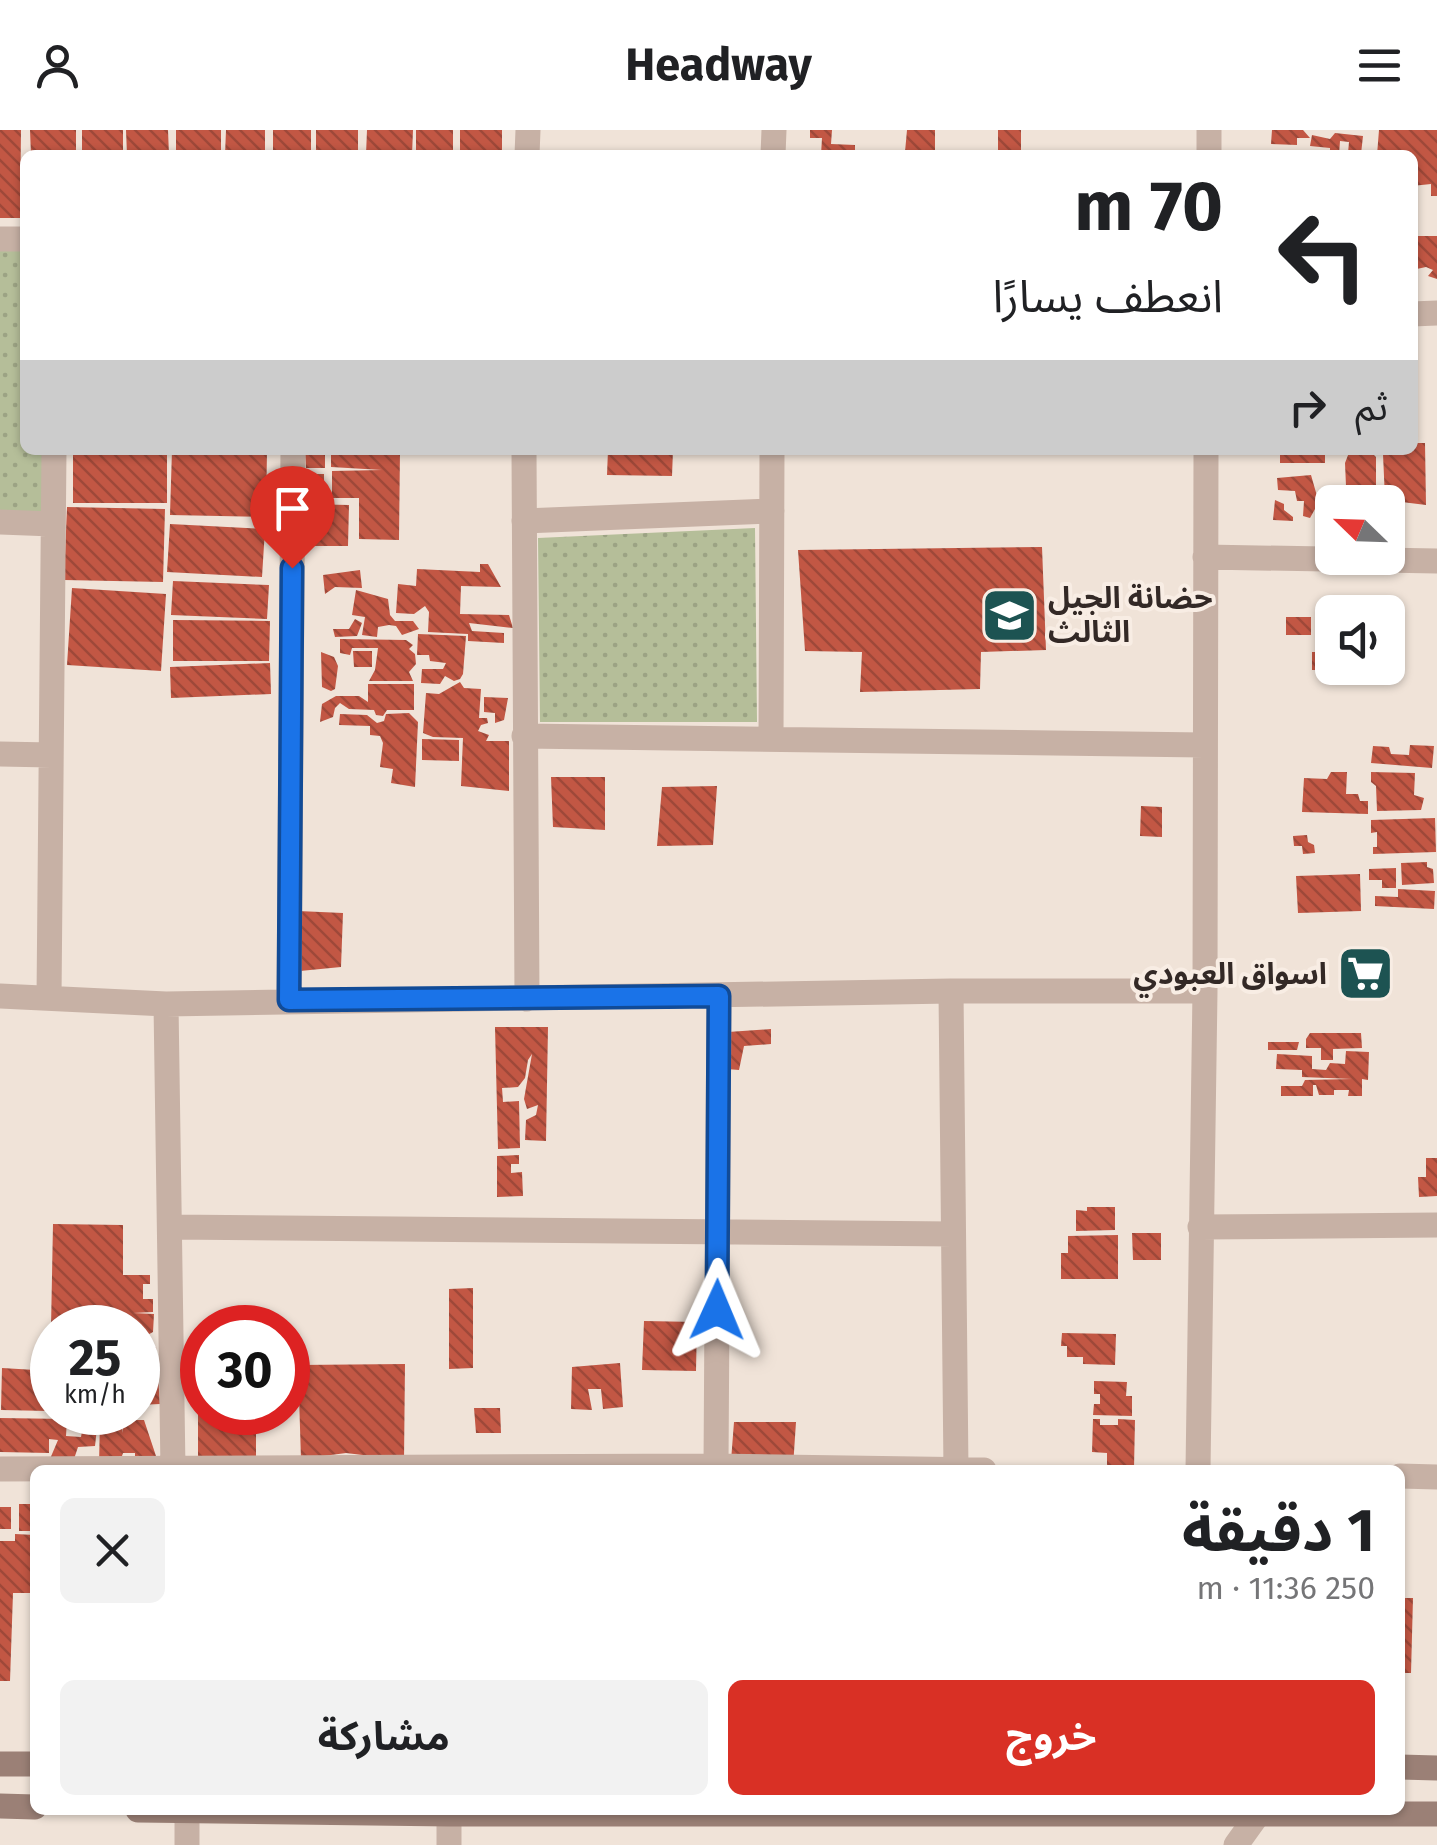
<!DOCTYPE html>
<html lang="ar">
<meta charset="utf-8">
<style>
body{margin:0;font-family:"Fira Sans","Noto Sans Arabic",sans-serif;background:#f2f2f2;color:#202124;direction:rtl;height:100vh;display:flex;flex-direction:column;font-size:38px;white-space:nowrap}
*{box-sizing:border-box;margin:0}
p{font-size:32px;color:#757577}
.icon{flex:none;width:55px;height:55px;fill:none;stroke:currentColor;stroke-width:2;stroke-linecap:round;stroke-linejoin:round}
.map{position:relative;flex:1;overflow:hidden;direction:ltr}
.panel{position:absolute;left:30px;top:1335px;width:1375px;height:350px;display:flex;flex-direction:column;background:#fff;border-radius:15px;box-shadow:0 2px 8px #0004;direction:rtl}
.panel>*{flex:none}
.banner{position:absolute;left:20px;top:20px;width:1398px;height:305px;border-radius:15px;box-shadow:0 2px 8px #0004;direction:rtl;background:#fff;color:#202124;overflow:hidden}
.needle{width:65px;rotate:293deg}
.fabs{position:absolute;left:1315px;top:355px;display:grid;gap:20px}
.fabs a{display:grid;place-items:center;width:90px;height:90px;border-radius:15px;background:#fff;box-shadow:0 2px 8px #0004;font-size:50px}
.speed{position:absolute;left:30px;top:1175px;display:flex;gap:20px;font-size:50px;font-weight:700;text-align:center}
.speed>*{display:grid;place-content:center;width:130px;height:130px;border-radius:50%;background:#fff;box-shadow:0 2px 8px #0004;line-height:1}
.speed small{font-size:25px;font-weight:400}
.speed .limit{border:15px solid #d22;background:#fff;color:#111}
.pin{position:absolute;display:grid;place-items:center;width:85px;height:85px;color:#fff;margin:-102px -42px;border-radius:50% 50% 50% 0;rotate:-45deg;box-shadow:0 0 10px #0007}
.pin .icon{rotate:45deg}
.me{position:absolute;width:110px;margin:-55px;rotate:1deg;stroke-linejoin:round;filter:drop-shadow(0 0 8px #0008)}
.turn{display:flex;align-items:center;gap:35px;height:210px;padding:0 30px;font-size:45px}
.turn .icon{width:130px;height:130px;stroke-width:2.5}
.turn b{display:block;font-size:70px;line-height:85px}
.then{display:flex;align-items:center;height:95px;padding:0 30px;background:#0003;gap:20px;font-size:38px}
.round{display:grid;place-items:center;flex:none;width:105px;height:105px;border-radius:15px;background:#f2f2f2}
.headline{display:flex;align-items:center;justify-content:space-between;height:170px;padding:0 30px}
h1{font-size:60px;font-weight:700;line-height:75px}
.button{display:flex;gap:20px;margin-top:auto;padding:20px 30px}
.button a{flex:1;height:115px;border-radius:15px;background:#d93025;color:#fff;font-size:40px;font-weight:700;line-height:115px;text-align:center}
.button a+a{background:#f2f2f2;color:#202124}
header{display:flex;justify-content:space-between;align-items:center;height:130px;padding:0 30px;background:#fff;font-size:45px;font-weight:700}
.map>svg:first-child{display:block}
.park{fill:url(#park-dots)}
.building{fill:url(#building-back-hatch)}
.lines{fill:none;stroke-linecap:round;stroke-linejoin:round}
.street{stroke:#c7b1a5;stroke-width:25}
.secondary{stroke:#9b8076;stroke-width:25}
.route-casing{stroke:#114b97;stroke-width:25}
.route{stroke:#1a73e8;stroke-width:18}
.labels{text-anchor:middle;stroke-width:8;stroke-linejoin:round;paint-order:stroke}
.poi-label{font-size:30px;font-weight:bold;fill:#332926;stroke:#f8ede4;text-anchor:start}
</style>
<header><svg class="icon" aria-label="menu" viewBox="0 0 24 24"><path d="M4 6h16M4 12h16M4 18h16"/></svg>Headway<svg class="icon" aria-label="person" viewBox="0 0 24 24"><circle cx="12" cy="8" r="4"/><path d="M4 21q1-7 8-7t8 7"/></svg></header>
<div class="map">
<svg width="1437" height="1715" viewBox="0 0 1437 1715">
<defs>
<pattern id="park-dots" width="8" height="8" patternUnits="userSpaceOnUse" patternTransform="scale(2.5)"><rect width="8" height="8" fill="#b5be99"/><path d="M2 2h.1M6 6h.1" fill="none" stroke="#9ca384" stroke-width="1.8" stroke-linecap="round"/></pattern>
<pattern id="building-back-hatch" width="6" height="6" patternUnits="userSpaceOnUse" patternTransform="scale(2.5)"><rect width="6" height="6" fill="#c25744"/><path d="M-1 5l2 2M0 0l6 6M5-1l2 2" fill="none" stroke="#9e4839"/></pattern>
</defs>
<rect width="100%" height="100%" fill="#f0e3d8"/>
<path class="park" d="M25,114V320H46L45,383L0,382V115Z
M755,398L757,592H540L538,408Z"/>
<path class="building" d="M0,0H21L20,88H0Z
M30,0H76V25H31Z
M82,0H123V25H82Z
M126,0H168L169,25H127Z
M176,0H221V25H176Z
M226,0H265V25H225Z
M273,0H311V25H273Z
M316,0H358V25H316Z
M367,0H413L412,25H366Z
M416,0H453V25H416Z
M460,0H502V23L460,22Z
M810,0H832L831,14L855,15V25H821L822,8H810Z
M907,0H935V23L905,22Z
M998,0H1021V25H998Z
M1272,0H1303L1310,8H1297V15L1271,14Z
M1379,0H1437V66H1431V54L1412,56V25H1377Z
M1335,3L1363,6L1361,24L1348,23L1349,12L1340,11L1339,25H1330V18L1310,16L1312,5L1330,9Z
M1413,106H1437V149L1428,146L1433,140L1426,137L1412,140Z
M1412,304L1417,306L1414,313H1425L1426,375L1402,372V366L1392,364L1385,369L1383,324L1387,320H1412Z
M73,320H167V373H73Z
M172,320H267L266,387L170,385Z
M305,320H325V338H306Z
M331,320H400L399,410L359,409V368H332V341L382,340L331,337Z
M608,320H673L672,346L607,345Z
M1280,320H1325V333H1280Z
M1350,320H1369L1376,327V364H1361L1360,355L1346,356L1345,333Z
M307,344H324V370L306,369Z
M1311,345L1321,380L1320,387L1315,379L1310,388L1303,386L1304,371H1297L1295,361L1278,360L1277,348Z
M1275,370L1284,374V380L1293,387V391L1273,390Z
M303,374L349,375L348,416H302Z
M67,377L165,379L163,452L64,450Z
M170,394L265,399L262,447L167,442Z
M1042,417L1046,520L981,522L980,559L860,562L862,522L805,521L798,420Z
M480,434H488L501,457L461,456L460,484L509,485L513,498L469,493L472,501L504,503V513L468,511V504L428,502L429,482L425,476L414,484L396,483L398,454L416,456L417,439L480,442Z
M360,440L362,458L335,457L325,464L323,445Z
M173,451L269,455L267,489L171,485Z
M72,458L166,464L161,541L67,535Z
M356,460L388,469L390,485L395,491H413L419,499L402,505L396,496L389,495L378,497L377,507L362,505L365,487L352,485Z
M1286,487H1311V505H1286Z
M355,489L362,493L357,506L335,507L333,499H349Z
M173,490L270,491L269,531H173Z
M418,504L466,506L463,544L460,549L454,551L445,546L440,554L421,553L422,539H443L446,533L430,531L429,525H417Z
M340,509L406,510L413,515L409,519L415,524L416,534L409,542L413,551H369L375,540L378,518H352L350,525L340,523Z
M353,521H372V537H354Z
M321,522L334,527L338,536L335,559L331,561L322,557Z
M1312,522H1332V540H1312Z
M270,533L271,564L171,568L170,537Z
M460,552L464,558L481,559L479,588H487L488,593L481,595L478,601L489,605L486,611H509V661L461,656L463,608L433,607L423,603L426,563L439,564Z
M368,554H414V580H387L383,586L376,585L374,580L349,579L340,573L335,578L333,587L320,592L322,574L336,566H359L368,572Z
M484,567L508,568L504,590L495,593V583L484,582Z
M409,583L418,592L415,657L391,653L393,639L380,637L383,613L380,606L370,605V596L339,595L340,584L367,585L377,593L384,591L386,584Z
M422,609L459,610V631L422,630Z
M1410,615L1434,616L1432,638L1371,633L1373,616L1389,617L1391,624L1409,625Z
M1331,642H1347L1346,664H1358L1360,671H1368V684L1302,682L1304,648L1327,649Z
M1371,642L1415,643L1414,665L1424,668L1421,680L1377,681L1376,656L1371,652Z
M551,647H605V700L553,697Z
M717,656L713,715L657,716L662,657Z
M1141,676L1162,677V707L1140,706Z
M1435,688L1436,722L1373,724V717H1377V702L1371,703V690Z
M1307,705L1308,712L1314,715L1315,723L1303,724L1302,716H1294L1293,706Z
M1427,732V737L1433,739L1434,753L1402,755L1401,733Z
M1396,738V758H1382V750H1369V739Z
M1360,744L1361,781L1298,783L1296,746Z
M1398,759L1435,761L1434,779L1375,776V766L1398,767Z
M298,781L343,783L341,837L300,841Z
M495,897H548L546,1011L525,1010L526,990L536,985L538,975L527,979L524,969L532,924L528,930L525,948L518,957L502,958L503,972L519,971L520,1018L498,1019Z
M771,899V914L744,916L739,940L727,939L728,902Z
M1310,903H1361L1362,918L1333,919V930H1321V918H1306V909Z
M1268,912H1299L1297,920H1268Z
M1346,921L1369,922L1368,950L1362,949V966H1348L1349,960H1334V965H1319L1316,955H1313V966H1281V956H1302L1305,950L1352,949L1302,947V940L1276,939L1277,924L1312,926V939L1326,940L1330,933L1345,934Z
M519,1025V1034H511V1043L522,1042L523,1066L497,1067V1026Z
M1426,1028H1437V1066L1419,1067L1418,1047H1426Z
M1087,1077H1115V1100L1076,1101V1080L1087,1081Z
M53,1094L123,1095V1145H150V1154H143V1169H153V1182L133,1183L154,1184L153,1202L142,1208V1217H156L160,1274L138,1275V1198H51Z
M1132,1103H1161V1130H1133Z
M1118,1105V1149H1061V1123H1068V1106Z
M473,1158V1238L449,1239V1159Z
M644,1191L697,1192L696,1241L642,1240Z
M1062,1203L1116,1204L1115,1235L1083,1234V1227H1067V1216H1061Z
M620,1233L623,1277L603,1279L601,1259H588L592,1280L571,1279L572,1237Z
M405,1234L404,1330L346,1323L301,1329L298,1235Z
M198,1235H202V1282H256V1329L198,1330Z
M2,1238L52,1241L49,1281L1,1280Z
M1094,1251L1127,1252L1126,1266H1132V1286L1093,1285L1094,1274H1100V1264H1094Z
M474,1278H500L501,1303H476Z
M0,1288L67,1289L66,1306L81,1307L84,1290L98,1289L95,1316L78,1317L72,1335L47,1336L58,1310L49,1309V1323L0,1322Z
M100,1289H122V1303L124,1290H144L159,1335L135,1334V1323H123L122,1326H130L99,1335Z
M1093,1289H1100V1295H1118V1289L1135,1290L1134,1338H1107V1323L1092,1322Z
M734,1292H796L793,1337L731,1331Z
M19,1374H35V1401H19Z
M0,1377H11V1399H0Z
M15,1404L35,1405V1463H13L10,1551H0V1411H15Z
M1400,1468H1413L1411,1543H1400Z"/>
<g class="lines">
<path class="street" d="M527,25L528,0
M773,25L774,0
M1209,25V0
M0,109H25
M1412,184L1437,183
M524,320L527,869
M524,391L772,381
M0,392L53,394
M1205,427L1437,431
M524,606L1204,615
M771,609L772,320
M0,624L51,625
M951,861L956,1340
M0,866L166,874L951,861H1205
M49,868L54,320
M289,870L293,320
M166,874L173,1340
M170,1097L953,1104
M1200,1097L1437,1095
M716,1336L719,866
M0,1339L716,1336L984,1340
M1198,1340L1205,861L1206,320
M1400,1346L1437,1347
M187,1681V1715
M449,1715V1684
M1236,1715L1259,1683"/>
<path class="secondary" d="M0,1634H35
M1400,1637L1437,1638
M0,1676L35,1677
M138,1680L449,1684H1437"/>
</g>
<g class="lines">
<defs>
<path id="route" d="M292,438L289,870L719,866L717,1180"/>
</defs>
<use href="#route" class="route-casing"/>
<use href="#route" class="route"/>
</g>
<defs>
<symbol id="school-square" viewBox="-11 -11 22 22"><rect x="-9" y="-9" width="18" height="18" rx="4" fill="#1d5352" stroke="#f8ede4"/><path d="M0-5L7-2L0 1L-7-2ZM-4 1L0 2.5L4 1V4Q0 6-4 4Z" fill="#fff"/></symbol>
<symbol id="supermarket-square" viewBox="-11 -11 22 22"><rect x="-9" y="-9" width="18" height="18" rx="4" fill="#1d5352" stroke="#f8ede4"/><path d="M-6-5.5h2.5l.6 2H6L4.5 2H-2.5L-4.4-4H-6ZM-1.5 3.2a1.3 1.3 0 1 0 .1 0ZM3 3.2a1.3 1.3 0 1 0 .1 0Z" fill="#fff"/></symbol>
</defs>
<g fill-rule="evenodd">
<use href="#school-square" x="978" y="454" width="63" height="63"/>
<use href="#supermarket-square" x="1334" y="812" width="63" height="63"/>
</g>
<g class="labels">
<g class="poi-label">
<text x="1048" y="478">حضانة الجيل<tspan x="1048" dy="34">الثالث</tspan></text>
<text x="1327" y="854" text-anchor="end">اسواق العبودي</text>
</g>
</g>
</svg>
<div class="fabs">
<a><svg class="needle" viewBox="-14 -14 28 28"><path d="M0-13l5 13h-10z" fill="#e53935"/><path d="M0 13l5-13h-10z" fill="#757577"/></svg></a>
<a><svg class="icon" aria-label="sound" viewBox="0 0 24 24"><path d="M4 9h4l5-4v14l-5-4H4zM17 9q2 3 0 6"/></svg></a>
</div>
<div class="speed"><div>25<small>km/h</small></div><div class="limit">30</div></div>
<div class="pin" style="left:292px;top:438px;background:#d93025"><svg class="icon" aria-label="arrive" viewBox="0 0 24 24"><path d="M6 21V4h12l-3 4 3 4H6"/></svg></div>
<svg class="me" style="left:717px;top:1180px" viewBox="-20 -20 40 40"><path d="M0-17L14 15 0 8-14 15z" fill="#1a73e8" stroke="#fff" stroke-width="4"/></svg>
<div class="banner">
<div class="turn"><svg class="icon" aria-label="left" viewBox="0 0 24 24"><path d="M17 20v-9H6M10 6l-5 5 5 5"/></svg><div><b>70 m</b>انعطف يسارًا</div></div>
<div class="then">ثم<svg class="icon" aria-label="right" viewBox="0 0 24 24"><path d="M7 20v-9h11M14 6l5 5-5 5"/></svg></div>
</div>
<section class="panel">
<div class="headline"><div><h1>1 دقيقة</h1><p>250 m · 11:36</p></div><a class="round"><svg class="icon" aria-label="close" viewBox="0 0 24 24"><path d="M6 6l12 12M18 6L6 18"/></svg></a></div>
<div class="button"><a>خروج</a><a>مشاركة</a></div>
</section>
</div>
